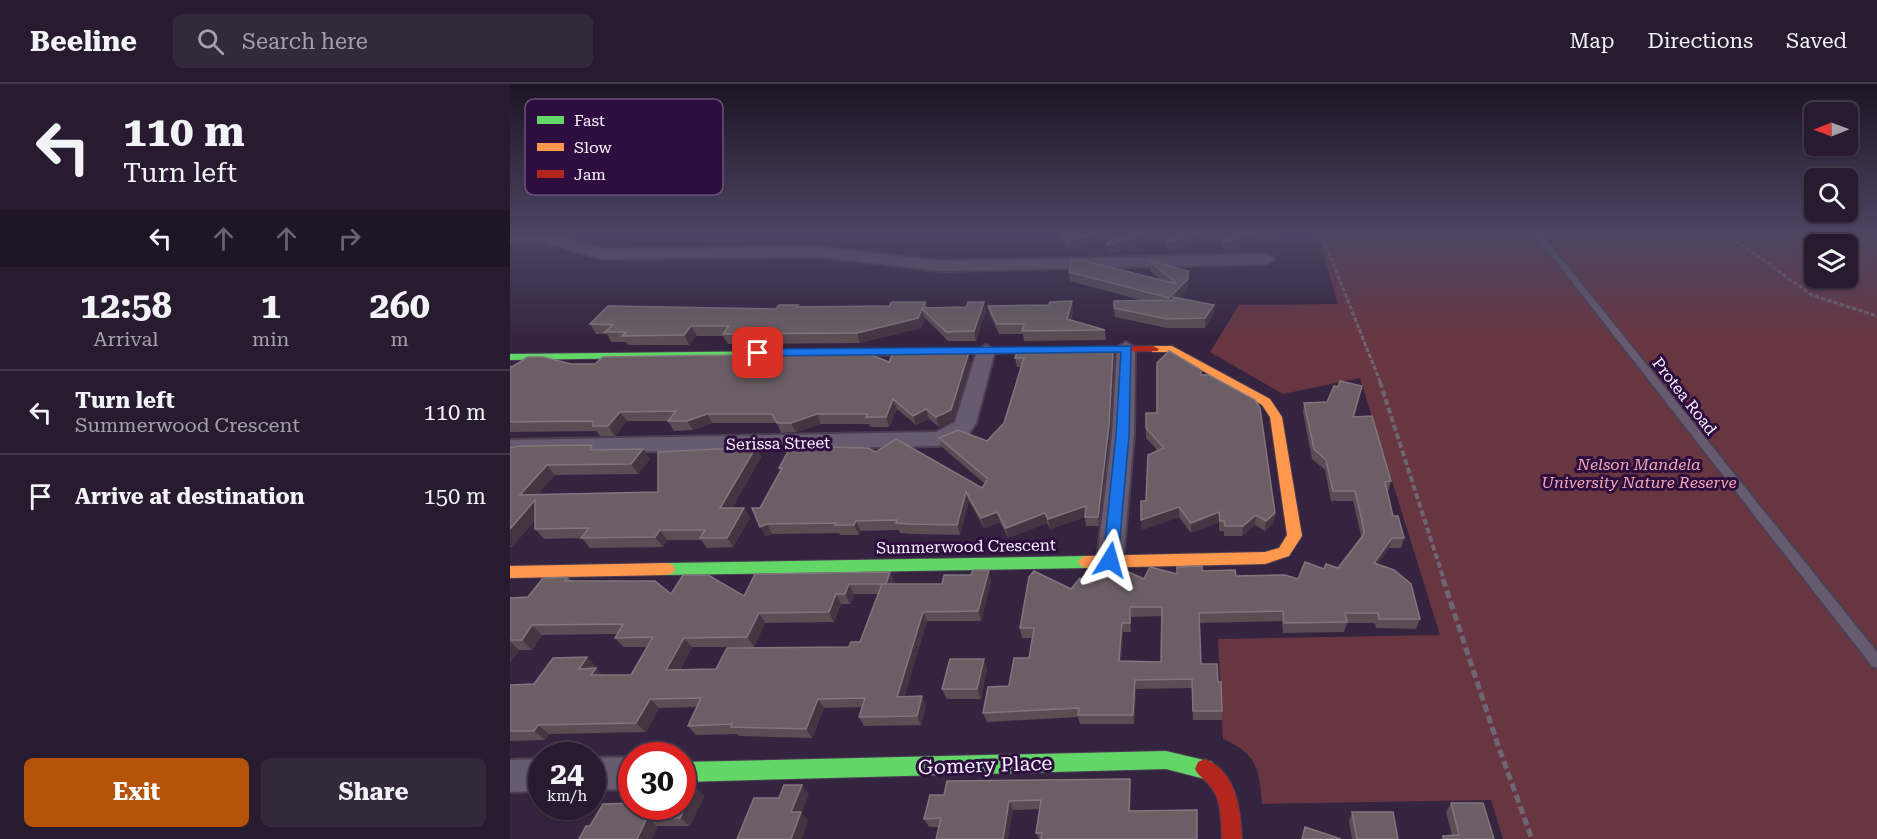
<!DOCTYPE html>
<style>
body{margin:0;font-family:"Roboto Serif",serif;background:#34283b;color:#f1f3f6;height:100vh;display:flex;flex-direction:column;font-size:22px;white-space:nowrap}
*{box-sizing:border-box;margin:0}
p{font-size:20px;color:#a5a1aa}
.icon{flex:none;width:33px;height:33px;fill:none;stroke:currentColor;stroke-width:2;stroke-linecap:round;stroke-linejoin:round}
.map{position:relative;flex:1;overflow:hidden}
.side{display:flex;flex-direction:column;background:#281b2f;width:510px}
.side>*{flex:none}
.hud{background:#281b2f;color:#f1f3f6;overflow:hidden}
.needle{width:39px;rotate:269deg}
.fabs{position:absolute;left:1294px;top:18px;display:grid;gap:12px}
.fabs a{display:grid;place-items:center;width:54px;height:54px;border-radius:9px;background:#281b2f;box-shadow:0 2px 4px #0004,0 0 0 2px #44394b;font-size:30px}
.speed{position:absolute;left:18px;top:658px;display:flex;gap:12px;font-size:30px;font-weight:700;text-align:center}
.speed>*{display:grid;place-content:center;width:78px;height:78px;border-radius:50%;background:#281b2f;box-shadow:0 2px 4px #0004,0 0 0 2px #44394b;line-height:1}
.speed small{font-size:15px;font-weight:400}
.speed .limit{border:9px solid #d22;background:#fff;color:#111}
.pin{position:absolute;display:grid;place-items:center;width:51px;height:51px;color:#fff;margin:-26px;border-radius:12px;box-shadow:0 3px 9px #0006}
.me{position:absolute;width:66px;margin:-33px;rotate:8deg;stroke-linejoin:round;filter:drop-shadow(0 0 4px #0008)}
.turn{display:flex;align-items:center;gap:21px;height:126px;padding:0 24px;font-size:27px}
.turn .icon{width:78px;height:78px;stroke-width:2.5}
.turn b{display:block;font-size:42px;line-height:51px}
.lanes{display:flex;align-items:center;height:57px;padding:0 24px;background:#0003;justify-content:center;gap:30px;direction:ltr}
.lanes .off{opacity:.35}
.eta{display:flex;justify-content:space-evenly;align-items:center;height:102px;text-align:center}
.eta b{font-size:36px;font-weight:700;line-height:42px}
.button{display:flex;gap:12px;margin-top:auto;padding:12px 24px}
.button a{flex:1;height:69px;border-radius:9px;background:#b45309;color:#fff;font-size:24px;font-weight:700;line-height:69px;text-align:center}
.button a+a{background:#34283b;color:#f1f3f6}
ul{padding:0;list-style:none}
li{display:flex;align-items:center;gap:18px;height:84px;padding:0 24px;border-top:2px solid #44394b}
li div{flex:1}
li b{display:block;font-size:22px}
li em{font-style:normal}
header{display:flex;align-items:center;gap:36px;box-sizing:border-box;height:84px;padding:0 30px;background:#281b2f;border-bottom:2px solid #44394b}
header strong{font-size:28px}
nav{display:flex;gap:33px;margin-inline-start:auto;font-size:21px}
.search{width:420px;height:54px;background:#34283b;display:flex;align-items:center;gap:15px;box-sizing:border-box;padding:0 21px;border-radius:9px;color:#a5a1aa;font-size:22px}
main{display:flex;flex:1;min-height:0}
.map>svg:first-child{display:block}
.green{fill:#683641;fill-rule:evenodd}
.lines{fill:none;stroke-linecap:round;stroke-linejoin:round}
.lane-casing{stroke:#4c3f53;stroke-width:4}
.street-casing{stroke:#4c3f53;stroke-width:4}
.fast-casing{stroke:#4c3f53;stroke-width:2}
.slow-casing{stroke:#4c3f53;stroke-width:2}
.jam-casing{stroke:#4c3f53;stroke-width:2}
.path-far2{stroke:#6f6575;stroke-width:3;stroke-dasharray:4.5 2;stroke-linecap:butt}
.path-far1{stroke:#6f6575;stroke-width:4;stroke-dasharray:6 3;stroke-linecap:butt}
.path{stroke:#6f6575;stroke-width:5;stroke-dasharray:8 4;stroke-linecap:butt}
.lane{fill:#675b6f;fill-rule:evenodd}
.street{fill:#675b6f;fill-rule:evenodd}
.fast{fill:#63d668;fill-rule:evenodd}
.slow{fill:#ff974d;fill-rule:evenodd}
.jam{fill:#b3261e;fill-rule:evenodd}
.wall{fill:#5a4d53;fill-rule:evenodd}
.shaded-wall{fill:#443543}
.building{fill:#6b5f65;stroke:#81767d;stroke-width:1.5;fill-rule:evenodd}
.route{fill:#1a73e8;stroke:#114b97;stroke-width:1.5}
.labels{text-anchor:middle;stroke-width:6;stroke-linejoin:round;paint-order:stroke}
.street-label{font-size:16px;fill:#f9f2fe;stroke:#2d0e3f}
.park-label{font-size:16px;font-style:italic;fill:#f3a8b1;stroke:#2d0e3f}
.near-street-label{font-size:20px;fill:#f9f2fe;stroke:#2d0e3f}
.key{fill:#2d0e3f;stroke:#6a5278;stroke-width:1.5}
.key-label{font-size:16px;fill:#f9f2fe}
</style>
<header>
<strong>Beeline</strong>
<div class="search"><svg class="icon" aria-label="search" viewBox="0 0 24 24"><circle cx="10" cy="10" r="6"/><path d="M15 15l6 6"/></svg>Search here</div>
<nav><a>Map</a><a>Directions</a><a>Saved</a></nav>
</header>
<main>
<section class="side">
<div class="hud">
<div class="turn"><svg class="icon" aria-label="left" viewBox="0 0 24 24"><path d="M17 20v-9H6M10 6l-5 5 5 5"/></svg><div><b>110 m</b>Turn left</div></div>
<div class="lanes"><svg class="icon" aria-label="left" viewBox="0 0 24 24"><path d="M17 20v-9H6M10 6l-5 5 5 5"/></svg><svg class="icon off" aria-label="ahead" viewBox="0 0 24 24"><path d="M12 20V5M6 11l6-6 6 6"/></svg><svg class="icon off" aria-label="ahead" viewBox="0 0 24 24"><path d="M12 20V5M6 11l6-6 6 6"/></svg><svg class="icon off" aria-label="right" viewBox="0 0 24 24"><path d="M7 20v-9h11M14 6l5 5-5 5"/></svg></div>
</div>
<div class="eta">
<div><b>12:58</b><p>Arrival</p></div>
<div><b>1</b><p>min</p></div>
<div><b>260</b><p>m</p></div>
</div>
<ul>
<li><svg class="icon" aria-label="left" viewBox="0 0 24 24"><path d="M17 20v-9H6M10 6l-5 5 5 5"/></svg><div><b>Turn left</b><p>Summerwood Crescent</p></div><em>110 m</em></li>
<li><svg class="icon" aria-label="arrive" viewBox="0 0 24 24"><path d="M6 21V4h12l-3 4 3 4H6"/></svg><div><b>Arrive at destination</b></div><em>150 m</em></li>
</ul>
<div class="button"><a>Exit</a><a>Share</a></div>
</section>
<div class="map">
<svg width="1367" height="755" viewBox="0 0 1367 755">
<rect width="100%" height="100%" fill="#35243f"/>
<path class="green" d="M807,149H1367V755H993L981,716L752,720C749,686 748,670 713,655L708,555L930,551L850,294L773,310L700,268L729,221L828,220ZM1305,160H1338V194H1305Z"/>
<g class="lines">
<defs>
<path id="lane" d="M1024,149H1031L1367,568V584L1362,582Z"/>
<path id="street" d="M0,149H38L93,165L310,163L431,177L757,170L765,175L757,180L431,187L310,173L92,175L29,157L0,158Z
M616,258L625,264L624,351L613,476L609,483L600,486L591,483L587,476L602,351L607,264Z
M476,261L485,267L466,339L458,351L429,362L0,370V356L426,348L445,338L467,267Z
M122,673V705L82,706V674Z
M32,675V707L0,708V676Z"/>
<path id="fast" d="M276,267L280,268V272L0,276V270Z
M576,472L581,474L584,478L581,482L576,484L157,491L151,489L149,485L151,481L157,479Z
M656,667L702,678L705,685L702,692L695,695L656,685L172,698V678Z"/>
<path id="slow" d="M662,262L760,315L772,333L792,452L779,472L755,480L576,484L571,482L568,478L571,474L576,472L755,468L769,464L777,451L760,333L752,321L660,268H643L637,265L643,262Z
M157,479L163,481L165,485L163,489L157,491L0,494V482Z"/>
<path id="jam" d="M0,149H8L0,156Z
M643,262L649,265L647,267L276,273L270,270L276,267Z
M695,675C727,689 730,724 732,755H712C711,738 712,717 701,703C696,696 689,693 685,685L688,678Z"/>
</defs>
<use href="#lane" class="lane-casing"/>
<use href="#street" class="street-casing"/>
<use href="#fast" class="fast-casing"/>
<use href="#slow" class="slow-casing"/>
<use href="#jam" class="jam-casing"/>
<path class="path-far2" d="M811,149L871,300
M1207,149L1231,160L1302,211L1367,232"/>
<path class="path-far1" d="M870,298L934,496"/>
<path class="path" d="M933,495L989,664L1022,755"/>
<use href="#lane" class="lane"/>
<use href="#street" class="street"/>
<use href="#fast" class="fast"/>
<use href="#slow" class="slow"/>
<use href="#jam" class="jam"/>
</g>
<path class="wall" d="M544,149H769V151L712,168L721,150L656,168L666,151L597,170L596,161L605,153L561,166Z
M640,177L678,187V205L669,214L704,221V230L695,244H657L605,233L604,224L634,217L560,197L559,188L652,197L641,187Z
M562,217L563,227L561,236L595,246L596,256L514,257L513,250H489L480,231L478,222L539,221Z
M415,218L417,223L476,227L466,257H438L415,234L411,244L350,259L218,260L213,252H187L179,261H118L116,258H101L97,250H86L80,240L266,225L288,221L289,223L379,222Z
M603,267L604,276L600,351L589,442H576L575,433L540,445L537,439L498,454L490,438L474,444L459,417L450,451L404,450L390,449L389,446L351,447L349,451H330L329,449L262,450L256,452L250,424L270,387L269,384L366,368L472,404L475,400L432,363L429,354L477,357L494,339L511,283H507L505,274Z
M458,271L461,280L444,335L429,343L419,335L406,341L387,325L379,343H360L359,340H311L286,348L271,349L267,339H202L183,346L164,347L158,337H117L105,352H90L86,347L0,348V282L61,280L379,278Z
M691,291L764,439L755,447L745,441L732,452H714V447H709V438L681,449L669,433L631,446V436L648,367L636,354V344L647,329Z
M850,311L844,333L881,397L878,407H877L883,432L894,454L891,464H879L867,480L910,535L906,545L866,544L865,539H837L834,548L773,549L772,537L689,539L691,580L708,598L712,627V636H683L682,604L626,605L624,640H570L568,633L477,638L473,629L499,602L519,574L523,554H512L510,544L561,505L581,500L634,495L692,487L726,492L788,495L814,485L828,484L851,454V451L843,417H821L815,386L802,375L793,328L794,319L817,318ZM652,532L651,578L611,577L613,548H621V533Z
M246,363L251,373L222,424H234L240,434L223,463L197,464L191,456H157L153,463L80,464L72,454L34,455L25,445V436L2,463H0V364L140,375L128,390L45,391L28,410L148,408Z
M245,490L385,498L384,500H432L481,496L471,537H417L394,612H412L416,621L411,641L354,642L349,633L352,623L314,624L302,654L229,652L227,650L186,651L178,642L187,623L149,624L136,648L39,650L35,656L0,657V601L24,600L77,573L86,583L85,584L92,591H121L137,563H114L105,554L107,550L32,551L22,566H9L0,579V514L18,513L58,493L62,497L161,510L234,512ZM344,510H369L350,558L339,563L206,585L170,586L182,563H244L255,539L324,538L331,520H340Z
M477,584L471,615H437L432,605Z
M620,695L621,704L620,727L687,755H529L526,749L530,725L503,726L429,743H419L414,735L434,711Z
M184,703L194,712L180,742H80L122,723Z
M941,719L984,755H931L933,752L942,751L936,728Z
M842,728L888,755H842L839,737Z"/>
<path class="shaded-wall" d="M586,149H620L561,166L559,157Z
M638,149H670L597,170L596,161Z
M691,149H721L656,168V159Z
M744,149H769V151L712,168V159Z
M678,195V205L659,224V214Z
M562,217L563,227L559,244L557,235Z
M474,218L476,227L466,257L464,247Z
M704,221V230L695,244V234Z
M412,225L415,234L411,244L350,259L347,249Z
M181,242L187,252L179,261L174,251Z
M603,267L604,276L600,351L589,442L588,433Z
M458,271L461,280L444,335L429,343L426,333Z
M383,315L387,325L379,343L376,333Z
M416,325L419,335L406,341L403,332Z
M110,328L117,337L105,352L98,342Z
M197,330L202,339L183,346L177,337Z
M307,330L311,340L286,348L281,339Z
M246,363L251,373L216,434L210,424Z
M133,365L140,375L128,390L121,380Z
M37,381L45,391L19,420L10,411Z
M456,408L459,417L450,451L447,441Z
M25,416L33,426L2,463L0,461V445Z
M576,422L577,432L540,445L538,435Z
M669,423V433L631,446V436Z
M234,424L240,434L223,463L217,454Z
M487,428L490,438L474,444L471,434Z
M709,428V438L681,449V439Z
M535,429L537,439L498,454L496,444Z
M765,429L764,439L755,447L756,437Z
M746,431L745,441L732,452L733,442Z
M346,437L351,447L349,451L344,441Z
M257,440L262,450L256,452L250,443Z
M150,446L157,456L153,463L145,453Z
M882,454L879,464L861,489L864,479Z
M479,486L481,496L471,537L468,527Z
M380,488L385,498L381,509L376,500Z
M339,500L344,510L340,520L335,510Z
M326,510L331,520L324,538L319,528Z
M620,523L621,533V548L620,539Z
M413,528L417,537L392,622L387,613Z
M249,529L255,539L244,563L237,553Z
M612,539L613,548L611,587L609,577Z
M22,541L32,551L22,566L12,556Z
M174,554L182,563L164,596L156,586Z
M0,558L9,566L0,579Z
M77,573L86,583L79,594L69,585Z
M474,575L477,584L471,615L467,605Z
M86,584L95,594L81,591Z
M625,596L626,605L624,640L623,631Z
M412,612L416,621L411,641L407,632Z
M140,615L149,624L136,648L126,639Z
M308,615L314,624L302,654L296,645Z
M28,641L39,650L35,656L24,647Z
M620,695L621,704L620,736L619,727Z
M292,701L299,710L292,729L298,737L292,755H281V728Z
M184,703L194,712L180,742L170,734Z
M499,717L503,726L498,755H493Z
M137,734L148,743L142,755H127Z"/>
<path class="building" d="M552,149H586L559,157Z
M610,149H638L596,161Z
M667,149H691L656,159Z
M721,149H744L712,159Z
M562,177H575L667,200L640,177L678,187V195L659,214L559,188Z
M663,213L704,221L695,234L657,235L604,224V217L663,216Z
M562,217L557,235L595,246L512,247L514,240H487L478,222L539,221L540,218Z
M382,218H415L413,224L456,223L458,218H474L464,247L436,248L412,225L408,234L347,249L213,250L219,242H181L174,251L112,252L116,248H95L103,241L80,240L98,222L266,225L269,221H288L286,223L379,222Z
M603,267L599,341L588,433H575L576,422L538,435L535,429L496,444L487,428L471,434L456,408L447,441L400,440L386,439L387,436L346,437L344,441H325L326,439L257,440L250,443L242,424H250L272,384H269L281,362L358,364L366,368L386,355L472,404L478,395L429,354L448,346L477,357L494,339L514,274H505L507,268Z
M659,267L691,286V291H699L745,316L750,324L765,429L756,437L746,431L733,442H715L714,437H710L709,428L681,439L669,423L631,436V417H636L638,371L654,364L636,344V329H647V279Z
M457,268L458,271L441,326L426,333L416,325L403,332L383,315L376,333H356L358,330H307L281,339H267L262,330H197L177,337H158L166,327L110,328L98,342H83V337L0,338V282L2,283L18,273H33L61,280H85L93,273L356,269L379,278L383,269Z
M830,297L852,302L843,333L862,332L881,397L875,398L883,432H888L894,454H882L864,479L884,486L901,500L910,535H869L868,529H835L837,538L774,539L773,527L689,529L691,580H707L708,598H711L712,627H683L682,595L625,596L623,631H568L569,624L473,629L478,603L499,602L504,574H519L524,544H510L519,493L524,487L561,505L570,494L581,500L594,484H610L634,495L640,483L667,490V483L692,482V487L725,486L726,492L775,491L788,495L795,478L814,485L816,480L828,484L854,450L853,441L845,407H823L816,376L804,365L794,319L817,318L824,302L828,303ZM620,523H652L651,578L609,577L612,539H620Z
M82,361L80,366L133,365L121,380L37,381L10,411L148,408V368L246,363L210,424H234L217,454H190L195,446H150L145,453L71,454L79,444L25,445V416L0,445V364L10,362Z
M463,486H479L468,527L413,528L387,613L412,612L407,632L349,633L355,614L308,615L296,645L221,643L222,640L178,642L191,614L140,615L126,639L28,641L24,647H0V601L24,600L43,574L77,573L69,585L86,584L81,591H121L143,553L105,554L113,540L22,541L12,556H0V514L18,513L33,494L58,493L55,497H145L161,510L173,491H198L234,512L245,490L380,488L376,500H339L335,510H326L319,528L249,529L237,553L174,554L156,586L206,585L217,564L339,563L341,558H350L372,500H432L434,491H461Z
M440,575H474L467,605H432Z
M620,695L619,727L687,726V755H531L532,749H526L531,716L499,717L493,755H426L431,734L414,735L420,711H434L437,697Z
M274,701H292L281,728H291L281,755H227L244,714H269Z
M172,703H184L170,734H137L127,755H69L76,742H80L93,720L122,719V723H172Z
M941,719H973L984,755H934L933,752L949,751Z
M842,728H883L888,755H847Z
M795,743L831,755H792Z"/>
<linearGradient id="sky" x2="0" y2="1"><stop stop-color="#1d1423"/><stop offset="0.58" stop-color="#4b4563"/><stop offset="1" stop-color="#4b4563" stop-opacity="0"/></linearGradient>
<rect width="1367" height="255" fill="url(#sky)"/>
<path class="route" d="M621,262L619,351L608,476L600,482L593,476L606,351L611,268L248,272L242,269L248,265Z"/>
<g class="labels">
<g class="street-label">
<text transform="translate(1175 312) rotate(52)" y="6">Protea Road</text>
<text transform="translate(268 359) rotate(-1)" y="6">Serissa Street</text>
<text transform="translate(456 462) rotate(-1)" y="6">Summerwood Crescent</text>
</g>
<g class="park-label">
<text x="1129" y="386">Nelson Mandela<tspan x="1129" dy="18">University Nature Reserve</tspan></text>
</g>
<g class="near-street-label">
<text transform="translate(475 681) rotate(-2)" y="7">Gomery Place</text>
</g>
</g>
<rect x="15" y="15" width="198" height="96" rx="9" class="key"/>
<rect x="27" y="32" width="27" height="8" fill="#63d668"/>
<rect x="27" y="59" width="27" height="8" fill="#ff974d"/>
<rect x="27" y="86" width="27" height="8" fill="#b3261e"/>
<g class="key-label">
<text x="64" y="42">Fast</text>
<text x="64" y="69">Slow</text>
<text x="64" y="96">Jam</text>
</g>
</svg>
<div class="fabs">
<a><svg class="needle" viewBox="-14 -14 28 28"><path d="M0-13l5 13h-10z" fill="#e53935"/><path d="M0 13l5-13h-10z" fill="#a5a1aa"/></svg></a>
<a><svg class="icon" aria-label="search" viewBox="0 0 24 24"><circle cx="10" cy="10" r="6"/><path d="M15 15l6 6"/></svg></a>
<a><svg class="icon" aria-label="layers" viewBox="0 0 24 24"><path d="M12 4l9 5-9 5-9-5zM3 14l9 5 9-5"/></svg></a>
</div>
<div class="speed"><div>24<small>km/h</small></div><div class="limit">30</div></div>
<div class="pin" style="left:248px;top:269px;background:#d93025"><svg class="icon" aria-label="arrive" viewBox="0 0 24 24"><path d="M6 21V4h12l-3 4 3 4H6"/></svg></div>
<svg class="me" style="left:600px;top:476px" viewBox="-20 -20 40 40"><path d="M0-17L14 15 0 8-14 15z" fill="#1a73e8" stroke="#fff" stroke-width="4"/></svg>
</div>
</main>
